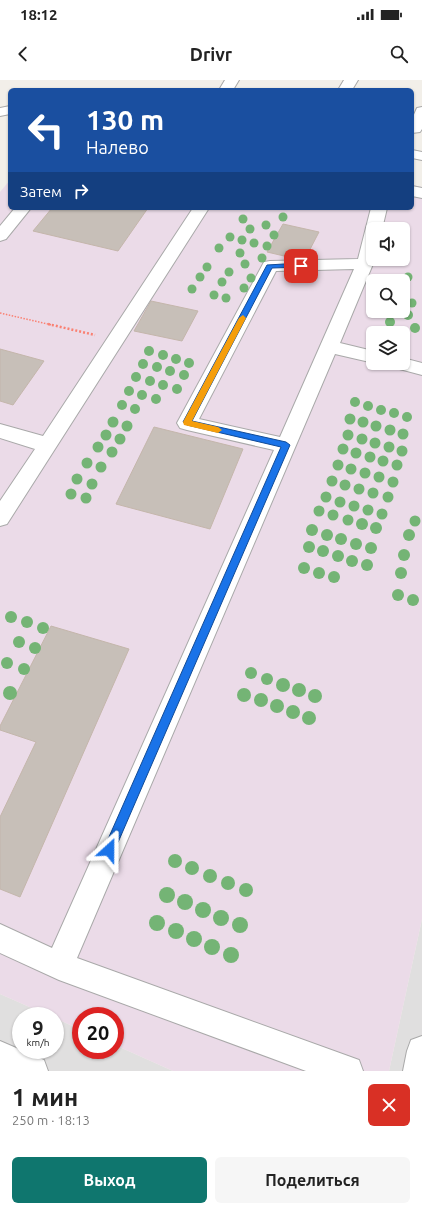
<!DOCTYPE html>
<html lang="ru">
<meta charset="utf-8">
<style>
body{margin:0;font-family:Ubuntu,sans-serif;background:#f6f6f6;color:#222;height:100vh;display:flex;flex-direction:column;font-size:15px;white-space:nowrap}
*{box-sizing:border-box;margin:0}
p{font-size:13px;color:#767676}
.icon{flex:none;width:22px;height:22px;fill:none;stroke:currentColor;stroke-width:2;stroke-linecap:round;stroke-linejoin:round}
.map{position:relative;height:991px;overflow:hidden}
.sheet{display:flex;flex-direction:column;background:#fff;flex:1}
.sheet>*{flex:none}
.banner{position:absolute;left:8px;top:8px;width:406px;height:122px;border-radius:6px;box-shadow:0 1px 3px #0004;background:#1a4fa0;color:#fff;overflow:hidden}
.fabs{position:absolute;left:366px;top:142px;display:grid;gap:8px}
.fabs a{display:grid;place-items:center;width:44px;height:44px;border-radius:6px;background:#fff;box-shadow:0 1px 3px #0004;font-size:20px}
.speed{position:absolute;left:12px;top:927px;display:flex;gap:8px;font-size:20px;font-weight:700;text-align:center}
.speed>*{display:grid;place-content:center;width:52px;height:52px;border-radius:50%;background:#fff;box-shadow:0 1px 3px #0004;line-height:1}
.speed small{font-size:10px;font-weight:400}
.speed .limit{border:6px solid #d22;background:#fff;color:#111}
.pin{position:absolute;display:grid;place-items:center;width:34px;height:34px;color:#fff;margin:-17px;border-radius:8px;box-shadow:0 2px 6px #0006}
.me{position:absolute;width:44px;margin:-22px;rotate:24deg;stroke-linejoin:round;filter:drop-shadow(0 0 3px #0008)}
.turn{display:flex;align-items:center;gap:14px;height:84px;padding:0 12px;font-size:18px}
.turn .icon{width:52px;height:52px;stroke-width:2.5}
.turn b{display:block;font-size:28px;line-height:34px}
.then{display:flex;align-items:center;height:38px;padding:0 12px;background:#0003;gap:8px;font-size:15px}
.round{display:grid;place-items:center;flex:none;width:42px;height:42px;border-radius:6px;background:#f6f6f6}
.headline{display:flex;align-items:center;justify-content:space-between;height:68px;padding:0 12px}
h1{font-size:24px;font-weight:700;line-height:30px}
.cta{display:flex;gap:8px;margin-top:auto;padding:8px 12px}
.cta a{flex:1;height:46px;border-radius:6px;background:#0f766e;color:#fff;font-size:16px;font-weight:700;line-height:46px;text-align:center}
.cta a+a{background:#f6f6f6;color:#222}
.status{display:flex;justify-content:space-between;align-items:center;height:28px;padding:0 20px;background:#fff;direction:ltr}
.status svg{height:11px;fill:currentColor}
header{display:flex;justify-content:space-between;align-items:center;height:52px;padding:0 12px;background:#fff;font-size:18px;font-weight:700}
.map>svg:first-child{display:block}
.residential{fill:#e0dfdf}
.industrial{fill:#ebdbe8;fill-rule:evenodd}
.building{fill:#c7bfb8;stroke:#c4b6ab}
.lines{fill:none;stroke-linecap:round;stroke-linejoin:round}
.minor-casing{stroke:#a9a9a9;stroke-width:2}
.path-far1{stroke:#fa8072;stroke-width:1.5;stroke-dasharray:1.5 1.5;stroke-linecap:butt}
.path{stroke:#fa8072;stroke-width:2.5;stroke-dasharray:2 2;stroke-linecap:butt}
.minor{fill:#fff;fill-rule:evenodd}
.tree{fill:#74b475}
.route{fill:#1a73e8;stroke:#114b97}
.slow{fill:#f59e0b}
</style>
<div class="status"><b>18:12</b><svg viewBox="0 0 49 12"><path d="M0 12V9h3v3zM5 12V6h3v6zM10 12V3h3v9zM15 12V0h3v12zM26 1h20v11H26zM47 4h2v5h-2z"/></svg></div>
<header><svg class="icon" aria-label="back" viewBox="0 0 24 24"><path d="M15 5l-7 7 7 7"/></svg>Drivr<svg class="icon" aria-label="search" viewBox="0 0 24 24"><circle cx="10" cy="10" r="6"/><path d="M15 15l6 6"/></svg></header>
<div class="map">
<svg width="422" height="991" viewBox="0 0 422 991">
<rect width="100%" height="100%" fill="#f2efe9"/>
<path class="residential" d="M422,839V991H389Z
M0,914L50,936H21V970H55V938L81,950V970H115V965L173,991H0Z"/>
<path class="industrial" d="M10,100V128H412V105L422,107V839L389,991H173L115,965V936H81V950L55,938V936H50L0,914V112ZM373,149H403V179H373ZM373,201H403V231H373ZM373,253H403V283H373Z"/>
<path class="building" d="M52,128H148L118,171L33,151Z
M283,144L319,152L305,179H297L267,172Z
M151,221L198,231L182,261L134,251Z
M0,269L44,281L13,325L0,321Z
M154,347L243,369L210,449L116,424Z
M51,546L129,569L20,817L0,809V737L36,662L0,650V646Z"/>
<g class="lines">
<defs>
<path id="minor" d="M225,0H239L233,10H219Z
M344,0H358L352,10H338Z
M10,26V34L0,36V28Z
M422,27V49L420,52L412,53V39L417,28Z
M412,70L422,72V80L412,78Z
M412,106L422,108V118L412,116Z
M15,128H31L6,159L0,161V146Z
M193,128H209L7,444L0,446V421L35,369L0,358V344L43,356Z
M371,128H387L382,149H373V179H374L373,184L340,263L373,271L374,283L335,274L77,878L348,976L359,980L363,991H306L59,900L0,873V844L52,868L274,370L187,350L180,348L177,343L264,182L270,181L358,179ZM354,189L280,357L199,339L276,191Z
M403,278L422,283V295L392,287L389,283H403Z
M422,956V991H403L407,971L411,960Z
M0,961L44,980L48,991H0Z"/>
</defs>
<use href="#minor" class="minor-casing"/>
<path class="path-far1" d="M0,233L52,245"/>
<path class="path" d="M48,244L95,255"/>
<use href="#minor" class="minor"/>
</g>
<g class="tree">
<circle cx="283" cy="137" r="4.5"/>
<circle cx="243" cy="139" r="4.5"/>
<circle cx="266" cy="145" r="4.5"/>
<circle cx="250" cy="149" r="4.5"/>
<circle cx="274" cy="155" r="4.5"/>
<circle cx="230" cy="157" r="4.5"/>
<circle cx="242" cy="160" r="4.5"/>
<circle cx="254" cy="163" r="4.5"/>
<circle cx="267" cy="166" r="4.5"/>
<circle cx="219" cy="168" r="4.5"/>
<circle cx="240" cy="173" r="4.5"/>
<circle cx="262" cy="178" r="4.5"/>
<circle cx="245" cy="184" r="4.5"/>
<circle cx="207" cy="187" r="4.5"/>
<circle cx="229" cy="192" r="4.5"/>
<circle cx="200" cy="197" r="4.5"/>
<circle cx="408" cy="197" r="4.5"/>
<circle cx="251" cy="198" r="4.5"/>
<circle cx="222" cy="202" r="4.5"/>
<circle cx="244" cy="208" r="4.5"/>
<circle cx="192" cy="209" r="4.5"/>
<circle cx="214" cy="215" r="4.5"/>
<circle cx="226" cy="218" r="4.5"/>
<circle cx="412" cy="223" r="4.5"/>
<circle cx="408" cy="235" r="5"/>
<circle cx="390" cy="242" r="5"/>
<circle cx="415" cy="248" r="5"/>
<circle cx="149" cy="271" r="5"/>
<circle cx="163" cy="275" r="5"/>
<circle cx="176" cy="279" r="5"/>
<circle cx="189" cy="283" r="5"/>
<circle cx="143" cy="284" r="5"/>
<circle cx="157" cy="287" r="5"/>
<circle cx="170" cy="291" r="5"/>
<circle cx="184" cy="295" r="5"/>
<circle cx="136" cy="297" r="5"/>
<circle cx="150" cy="301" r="5"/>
<circle cx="163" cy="305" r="5"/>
<circle cx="177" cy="309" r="5"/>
<circle cx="129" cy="311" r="5"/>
<circle cx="142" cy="315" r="5"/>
<circle cx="156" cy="319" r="5"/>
<circle cx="355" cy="322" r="5"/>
<circle cx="122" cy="325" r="5"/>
<circle cx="368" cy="326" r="5"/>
<circle cx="135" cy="329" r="5"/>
<circle cx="381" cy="330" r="5"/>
<circle cx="394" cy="333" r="5"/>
<circle cx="407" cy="337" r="5"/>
<circle cx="350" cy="339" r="5.5"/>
<circle cx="113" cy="342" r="5.5"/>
<circle cx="363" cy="342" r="5.5"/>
<circle cx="127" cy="346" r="5.5"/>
<circle cx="376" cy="346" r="5.5"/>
<circle cx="390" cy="350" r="5.5"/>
<circle cx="403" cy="354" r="5.5"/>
<circle cx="106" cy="355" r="5.5"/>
<circle cx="348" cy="355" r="5.5"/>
<circle cx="120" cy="359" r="5.5"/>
<circle cx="362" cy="359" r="5.5"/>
<circle cx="375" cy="363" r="5.5"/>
<circle cx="98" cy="367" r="5.5"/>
<circle cx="389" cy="367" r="5.5"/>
<circle cx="343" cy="369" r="5.5"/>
<circle cx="402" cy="371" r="5.5"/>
<circle cx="112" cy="372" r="5.5"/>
<circle cx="356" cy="373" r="5.5"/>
<circle cx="370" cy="377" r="5.5"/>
<circle cx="383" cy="381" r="5.5"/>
<circle cx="87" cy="383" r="5.5"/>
<circle cx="338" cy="385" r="5.5"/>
<circle cx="397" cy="385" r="5.5"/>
<circle cx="101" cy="387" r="5.5"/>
<circle cx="351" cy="389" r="5.5"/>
<circle cx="365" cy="393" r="5.5"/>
<circle cx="379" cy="397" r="5.5"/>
<circle cx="77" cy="399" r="5.5"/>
<circle cx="332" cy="401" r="5.5"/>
<circle cx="393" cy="402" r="5.5"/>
<circle cx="92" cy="404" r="5.5"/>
<circle cx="345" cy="405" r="5.5"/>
<circle cx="359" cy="409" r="5.5"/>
<circle cx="373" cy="413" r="5.5"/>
<circle cx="71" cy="414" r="5.5"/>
<circle cx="326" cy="417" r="5.5"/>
<circle cx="388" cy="417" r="5.5"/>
<circle cx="86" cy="418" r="5.5"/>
<circle cx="340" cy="422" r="5.5"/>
<circle cx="354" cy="426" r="5.5"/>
<circle cx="368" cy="430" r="5.5"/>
<circle cx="319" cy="431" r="5.5"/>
<circle cx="382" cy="434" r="5.5"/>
<circle cx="333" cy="435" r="5.5"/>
<circle cx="348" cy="440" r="5.5"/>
<circle cx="415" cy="441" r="5.5"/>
<circle cx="362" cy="444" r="6"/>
<circle cx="376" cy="448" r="6"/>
<circle cx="312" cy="450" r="6"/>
<circle cx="327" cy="455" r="6"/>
<circle cx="409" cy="455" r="6"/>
<circle cx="341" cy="459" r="6"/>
<circle cx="356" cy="464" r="6"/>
<circle cx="309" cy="467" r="6"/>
<circle cx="371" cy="468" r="6"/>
<circle cx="323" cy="471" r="6"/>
<circle cx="404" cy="475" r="6"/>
<circle cx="338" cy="476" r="6"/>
<circle cx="352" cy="481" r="6"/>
<circle cx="367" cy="485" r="6"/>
<circle cx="304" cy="488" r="6"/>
<circle cx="319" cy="493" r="6"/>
<circle cx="401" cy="493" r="6"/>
<circle cx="334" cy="497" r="6"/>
<circle cx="398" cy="515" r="6"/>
<circle cx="413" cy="520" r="6"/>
<circle cx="11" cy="537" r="6"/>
<circle cx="27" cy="542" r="6"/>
<circle cx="43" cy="548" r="6"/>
<circle cx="19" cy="562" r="6"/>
<circle cx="35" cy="568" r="6"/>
<circle cx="7" cy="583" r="6"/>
<circle cx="24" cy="589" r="6"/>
<circle cx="251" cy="593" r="6"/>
<circle cx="267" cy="599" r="6"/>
<circle cx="283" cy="605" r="7"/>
<circle cx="299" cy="610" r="7"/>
<circle cx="10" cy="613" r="7"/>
<circle cx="244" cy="615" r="7"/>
<circle cx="315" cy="616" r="7"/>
<circle cx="261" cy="620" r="7"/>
<circle cx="277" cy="626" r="7"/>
<circle cx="293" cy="632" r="7"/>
<circle cx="309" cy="638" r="7"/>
<circle cx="175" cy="781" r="7"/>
<circle cx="192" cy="788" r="7"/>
<circle cx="210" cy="796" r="7"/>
<circle cx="228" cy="803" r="7"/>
<circle cx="246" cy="810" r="7"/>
<circle cx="167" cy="815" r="8"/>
<circle cx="185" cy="822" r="8"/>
<circle cx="203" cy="830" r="8"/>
<circle cx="221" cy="838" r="8"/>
<circle cx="157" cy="843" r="8"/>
<circle cx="240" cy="845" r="8"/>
<circle cx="176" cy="851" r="8"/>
<circle cx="194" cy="859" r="8"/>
<circle cx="212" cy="867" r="8"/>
<circle cx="231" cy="875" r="8"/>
</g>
<path class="route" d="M301,183L304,184V187L272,188L192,341L286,362L290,365L113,774L109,776L105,774L104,770L105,766L281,367L187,345L183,342L267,185Z"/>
<path class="slow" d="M243,235L246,238L192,341L218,347L222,350L218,353L184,345L183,342L239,238Z"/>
</svg>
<div class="fabs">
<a><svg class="icon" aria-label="sound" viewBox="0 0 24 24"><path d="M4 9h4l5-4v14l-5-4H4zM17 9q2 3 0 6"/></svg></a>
<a><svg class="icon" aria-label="search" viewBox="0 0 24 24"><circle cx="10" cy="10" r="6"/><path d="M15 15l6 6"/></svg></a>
<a><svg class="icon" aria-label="layers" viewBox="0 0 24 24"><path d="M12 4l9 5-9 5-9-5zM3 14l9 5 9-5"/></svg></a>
</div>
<div class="speed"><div>9<small>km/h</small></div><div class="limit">20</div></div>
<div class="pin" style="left:301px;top:186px;background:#d93025"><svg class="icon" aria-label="arrive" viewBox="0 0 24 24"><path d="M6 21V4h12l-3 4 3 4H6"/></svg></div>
<svg class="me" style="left:109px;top:770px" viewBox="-20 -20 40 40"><path d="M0-17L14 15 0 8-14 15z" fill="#1a73e8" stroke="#fff" stroke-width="4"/></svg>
<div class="banner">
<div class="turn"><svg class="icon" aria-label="left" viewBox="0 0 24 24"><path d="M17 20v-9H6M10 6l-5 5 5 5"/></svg><div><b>130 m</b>Налево</div></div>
<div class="then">Затем<svg class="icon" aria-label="right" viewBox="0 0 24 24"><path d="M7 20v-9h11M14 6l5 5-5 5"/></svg></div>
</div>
</div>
<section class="sheet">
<div class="headline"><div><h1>1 мин</h1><p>250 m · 18:13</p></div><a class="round" style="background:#d93025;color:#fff"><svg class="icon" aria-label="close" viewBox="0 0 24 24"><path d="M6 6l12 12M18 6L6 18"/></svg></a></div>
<div class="cta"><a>Выход</a><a>Поделиться</a></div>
</section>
